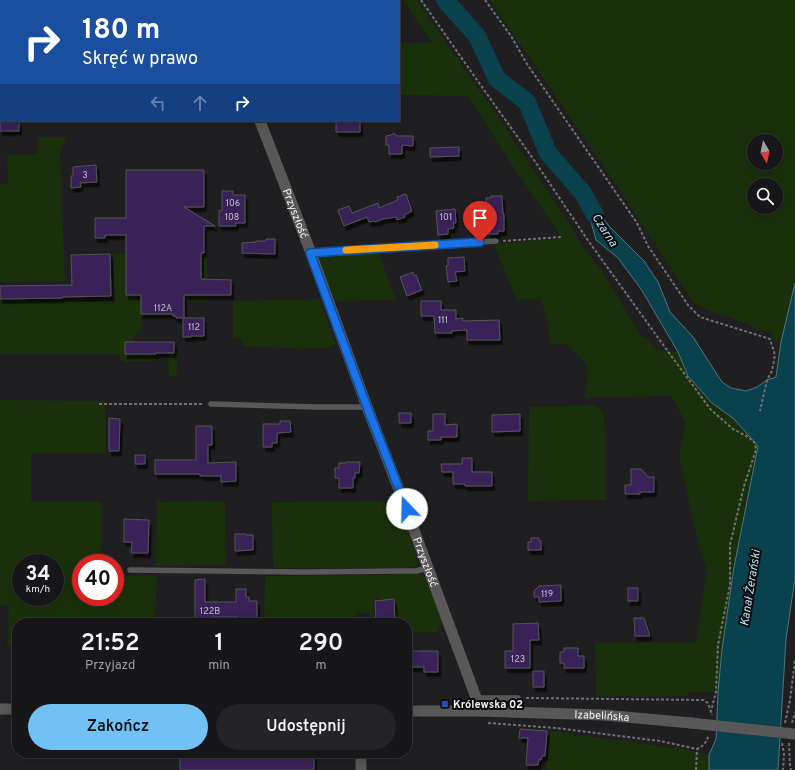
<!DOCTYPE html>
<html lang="pl">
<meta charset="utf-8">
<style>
body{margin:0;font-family:Overpass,sans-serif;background:#242326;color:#f1f3f6;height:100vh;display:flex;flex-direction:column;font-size:15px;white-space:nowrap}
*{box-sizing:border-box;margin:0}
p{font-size:13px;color:#9e9fa2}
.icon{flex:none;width:22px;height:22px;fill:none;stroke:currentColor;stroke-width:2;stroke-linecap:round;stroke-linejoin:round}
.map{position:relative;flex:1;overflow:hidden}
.side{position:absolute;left:12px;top:618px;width:400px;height:140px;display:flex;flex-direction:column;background:#171619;border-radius:16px;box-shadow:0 2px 10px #0003,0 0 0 1px #363538}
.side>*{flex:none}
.banner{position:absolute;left:0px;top:0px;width:400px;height:122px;box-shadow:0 2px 10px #0003,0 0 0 1px #363538;background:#1a4fa0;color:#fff;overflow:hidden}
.needle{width:26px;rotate:171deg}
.tools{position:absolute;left:747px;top:134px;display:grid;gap:8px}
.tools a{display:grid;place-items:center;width:36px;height:36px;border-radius:50%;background:#171619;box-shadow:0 2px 10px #0003,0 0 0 1px #363538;font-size:20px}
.speed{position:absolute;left:12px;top:554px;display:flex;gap:8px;font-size:20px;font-weight:700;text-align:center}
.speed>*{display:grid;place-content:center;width:52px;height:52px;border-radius:50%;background:#171619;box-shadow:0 2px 10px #0003,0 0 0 1px #363538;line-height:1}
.speed small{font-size:10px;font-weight:400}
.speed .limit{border:6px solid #d22;background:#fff;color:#111}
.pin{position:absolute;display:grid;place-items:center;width:34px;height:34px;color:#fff;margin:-41px -17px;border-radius:50% 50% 50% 0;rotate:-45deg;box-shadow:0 0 4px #0007}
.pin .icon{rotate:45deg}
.me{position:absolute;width:44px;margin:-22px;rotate:339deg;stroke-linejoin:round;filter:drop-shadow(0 0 3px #0008)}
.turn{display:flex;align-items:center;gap:14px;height:84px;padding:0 16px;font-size:18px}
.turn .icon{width:52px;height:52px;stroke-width:2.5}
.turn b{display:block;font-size:28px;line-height:34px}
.lanes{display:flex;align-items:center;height:38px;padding:0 16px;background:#0003;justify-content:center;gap:20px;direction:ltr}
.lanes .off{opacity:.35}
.eta{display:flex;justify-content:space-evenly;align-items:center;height:68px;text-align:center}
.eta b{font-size:24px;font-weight:600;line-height:28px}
.cta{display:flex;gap:8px;margin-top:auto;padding:8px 16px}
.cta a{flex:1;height:46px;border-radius:24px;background:#72c1f5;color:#111;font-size:16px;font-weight:600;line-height:46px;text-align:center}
.cta a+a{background:#242326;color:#f1f3f6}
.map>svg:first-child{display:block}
.green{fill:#1a300a;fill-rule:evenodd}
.water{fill:#09414e;stroke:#4f7680}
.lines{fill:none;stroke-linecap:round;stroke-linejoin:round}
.river{stroke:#09414e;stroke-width:18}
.building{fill:#392259;stroke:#545357;filter:url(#shadow)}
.path{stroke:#707072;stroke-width:2;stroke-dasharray:3 2;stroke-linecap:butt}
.service{stroke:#595757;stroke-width:5.5}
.minor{stroke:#595757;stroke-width:11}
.tertiary{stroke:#595757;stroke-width:11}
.tertiary-bridge{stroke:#595757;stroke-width:11}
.route-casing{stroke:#114b97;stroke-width:10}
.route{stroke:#1a73e8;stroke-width:7}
.slow{stroke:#f59e0b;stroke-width:7}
.transit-dot{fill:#1a4fb4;stroke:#09080a;stroke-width:1.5}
.labels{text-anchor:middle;stroke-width:4;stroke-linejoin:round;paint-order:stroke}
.number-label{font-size:9px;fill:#c4becd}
.street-label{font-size:11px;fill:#f2f2f4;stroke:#09080a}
.poi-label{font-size:11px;font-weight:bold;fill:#f2f2f4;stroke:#09080a;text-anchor:start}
.water-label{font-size:12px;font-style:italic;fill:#bbe9f6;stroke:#09080a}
</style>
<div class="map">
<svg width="795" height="770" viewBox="0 0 795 770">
<defs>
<filter id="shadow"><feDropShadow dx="2.5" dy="4.5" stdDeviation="0" flood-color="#0009"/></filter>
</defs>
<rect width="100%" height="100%" fill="#1f1e21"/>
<path class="green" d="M403,0H416L482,94L555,202L586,251L601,269L641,336L647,338L658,350L678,352L688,376L712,403L734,419L758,446L734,567L722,649L718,692H689L688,696H596L595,643L696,642L707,571L696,533L679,455L686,423L671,396L584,398C586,388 590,375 586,365C582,357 572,350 566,344H550L548,324L545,311L540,299H516L494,244L562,238L510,162L468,96L399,95V43H432Z
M490,0H795V283L781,342L774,341L771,333L756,328L728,317L707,311L693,302L605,168ZM754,141H776V163H754ZM754,185H776V207H754Z
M38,137H68L60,150L65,281H0V184H8L7,155L37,154Z
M378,251L396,300L335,301L318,256Z
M113,254L207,255V301H184L141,314L142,330L134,335V342L125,354H156L155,361L126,362C121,360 120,358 119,354H0V302H115Z
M320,299L336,344C329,350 322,348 314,348C310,348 307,349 304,349L243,346L241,339L233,338V301Z
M168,354H178L177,371L176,376L173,377L169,376Z
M0,400L105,401L106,453H31V502H101V563H81V597H115V576H157L155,623H17V646H7L9,605H0ZM21,563H55V597H21Z
M593,405L600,408L604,416L606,455V500L528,501L529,407Z
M201,501L225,502L226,565L156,566L157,502Z
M397,501L419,563C415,568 410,567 404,568H274L273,565L272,502Z
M414,574H419L426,578L443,623L438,630L439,632L407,633V623H396L395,599L373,600L374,616H369V613L356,614L357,622L356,623H264L265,576Z
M550,731L682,749L709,755V770H546Z"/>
<path class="water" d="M583,193L609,226L644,261L658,282L670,312L693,337L722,382L731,388L746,391L757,387L767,380L776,377L781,342L795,283V578L786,639L778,770H709V755L716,739L718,692L722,649L734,567L758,446L734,419L712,403L688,376L678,352L641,289L618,258L596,240Z"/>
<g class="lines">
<path class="river" d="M445,0L477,36L497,79L527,102L548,153L583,193L595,215"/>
</g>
<path class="building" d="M0,121L19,122V131H0Z
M336,121H360V132H336Z
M394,133L397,136H413V146L402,145V154H389V145H386V136L391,135Z
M459,147V156L430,157V148Z
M96,165L97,182L80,183L81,187L71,188V176H73V167Z
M126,170H204V207H184L215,226H204V253H201V279L231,280V295H184V318H204V336H191V337H183V318H176V316H173V314H141V295H126V235H105V238H95V218H126Z
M222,191H233V195H245V223H235L236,226H219V210L222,211Z
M406,194L412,211L404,215L405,217L397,220L396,217L383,219L375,222V221L369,222L367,217L344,226L338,210L349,206L352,213L378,203L379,208L398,200L397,197Z
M491,196H502L503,214H504V231H498V234H488L489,208H486V198H491Z
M455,209L456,223H453L454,228L448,229V234L438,235L436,211Z
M266,239H275V254L242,253V243L256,242V241H266Z
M110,254L111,296L62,297V298L0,299V286L72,285L71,255Z
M464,257L465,271L455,272L457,281L448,282L446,266H448V258Z
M413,272L414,276L416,275L422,290L407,296L400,277Z
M421,301H441V310H456V319L463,318V321L499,320L500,340H467V330L451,331L452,333H435L434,316H421Z
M125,342H174V353H156V354H125Z
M399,413H411V423H399Z
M433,414H445V425L457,424V437H441V440H428V431H433Z
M520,414V431L492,432V415Z
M109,418L120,419L119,451H109Z
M280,421H290L291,432L277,433V443H272V447H263V424H280Z
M196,426H212V445H208V463L236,462V481L221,482V476H200V474H155V460H196Z
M135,455H145V464H135Z
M462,458H472V472H492V486H465V484H453V472H442L441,464H462Z
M346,462H360L359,473H355V478H353V488H339V478H335V468H339V463H346Z
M631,469H641L648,477H654V492H640V494H625V485H631Z
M124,519L149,520L148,553H131L132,542H124Z
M235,534H246V535H253V550L235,551Z
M531,538H539V541H541V550H528V542H531Z
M205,579V602H236V589H246V597H249V601H257V618H251L250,623H238V617H212V621H195V580Z
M561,585V601L539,602V597H534V591L539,586Z
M628,588H638V601H628Z
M394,599L395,623H376L375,601Z
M634,618H644L650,636H635Z
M538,623L539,640H530V668H505V651H513V624Z
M564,648H578V656H584V668H564V663H560V652H564Z
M407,651H438V672H424V667H407Z
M533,671H544V687H533Z
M520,729L547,731L545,756H542L541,760L539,759L538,765H526L528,738H519Z
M180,753H211V754H224V755H314V770H180Z"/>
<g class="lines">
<path class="path" d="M421,0L477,80L534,160L587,239L664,346L711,410L733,429L748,437L755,443L756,450L744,486L730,545V585L718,645L716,692L711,711
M485,0L511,36L527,64L637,223L648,246L688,305L700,317L770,339L775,355L772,371L767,380L760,411
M503,241L561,237
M99,404H204
M526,698L703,700L708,703L712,715
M488,723L556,728L660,741L697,749C704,746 706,742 709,735
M785,723L790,700L795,660
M792,723L795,712
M782,743L784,754L783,770
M789,743L790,766L791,770
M696,770L697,749"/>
<path class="service" d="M311,253L496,241
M211,404L315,407H367
M130,570L304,572L404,571H416L428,568
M476,698H518"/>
<path class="minor" d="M0,27H1
M361,770V753"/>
<g class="tertiary">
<path d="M215,0L216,1"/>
<path id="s1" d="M260,121L311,253L367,407L401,495L481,711"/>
<path d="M0,709H17"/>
<path id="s2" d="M407,711H481L604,715L691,723"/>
</g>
<path class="tertiary-bridge" d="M691,723L795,734"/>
</g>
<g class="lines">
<defs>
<path id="route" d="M407,509L367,407L310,253L480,242"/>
</defs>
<use href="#route" class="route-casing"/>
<use href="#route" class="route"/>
<path class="slow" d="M346,250L435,245"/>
</g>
<rect class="transit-dot" x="441" y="700" width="8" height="8" rx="2"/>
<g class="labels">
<g class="number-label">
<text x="85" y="178">3</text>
<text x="233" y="206">106</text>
<text x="232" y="220">108</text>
<text x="446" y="220">101</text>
<text x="163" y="311">112A</text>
<text x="443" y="323">111</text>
<text x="194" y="330">112</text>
<text x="547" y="597">119</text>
<text x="210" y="614">122B</text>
<text x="518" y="662">123</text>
</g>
<g class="street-label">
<text dy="4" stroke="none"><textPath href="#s1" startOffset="99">Przyszłość</textPath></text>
<text dy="4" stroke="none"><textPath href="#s1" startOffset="471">Przyszłość</textPath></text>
<text dy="4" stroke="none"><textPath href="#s2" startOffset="195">Izabelińska</textPath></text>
</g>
<g class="poi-label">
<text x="453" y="708">Królewska 02</text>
</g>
<g class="water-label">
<text transform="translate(605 230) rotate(57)" y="4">Czarna</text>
<text transform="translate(750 588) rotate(-81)" y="4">Kanał Żerański</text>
</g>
</g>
</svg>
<div class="tools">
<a><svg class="needle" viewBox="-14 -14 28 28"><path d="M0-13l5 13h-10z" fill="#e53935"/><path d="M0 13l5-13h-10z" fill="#9e9fa2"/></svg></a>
<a><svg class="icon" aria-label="search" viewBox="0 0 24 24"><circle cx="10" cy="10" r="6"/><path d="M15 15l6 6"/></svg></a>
</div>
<div class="speed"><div>34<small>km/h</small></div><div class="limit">40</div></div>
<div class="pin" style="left:480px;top:242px;background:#d93025"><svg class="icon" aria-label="arrive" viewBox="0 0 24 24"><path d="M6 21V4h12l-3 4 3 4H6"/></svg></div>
<svg class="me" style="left:407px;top:509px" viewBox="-20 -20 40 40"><circle r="19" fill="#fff"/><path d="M0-13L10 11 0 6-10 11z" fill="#1a73e8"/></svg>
<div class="banner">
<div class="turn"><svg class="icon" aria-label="right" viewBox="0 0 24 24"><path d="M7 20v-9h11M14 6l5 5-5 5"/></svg><div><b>180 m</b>Skręć w prawo</div></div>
<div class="lanes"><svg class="icon off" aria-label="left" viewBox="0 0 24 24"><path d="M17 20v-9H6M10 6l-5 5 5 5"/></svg><svg class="icon off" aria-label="ahead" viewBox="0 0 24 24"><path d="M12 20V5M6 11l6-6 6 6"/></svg><svg class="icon" aria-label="right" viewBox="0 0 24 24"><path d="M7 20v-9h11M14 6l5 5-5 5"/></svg></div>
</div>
<section class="side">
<div class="eta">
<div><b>21:52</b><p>Przyjazd</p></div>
<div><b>1</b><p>min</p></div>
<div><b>290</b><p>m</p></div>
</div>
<div class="cta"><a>Zakończ</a><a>Udostępnij</a></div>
</section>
</div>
